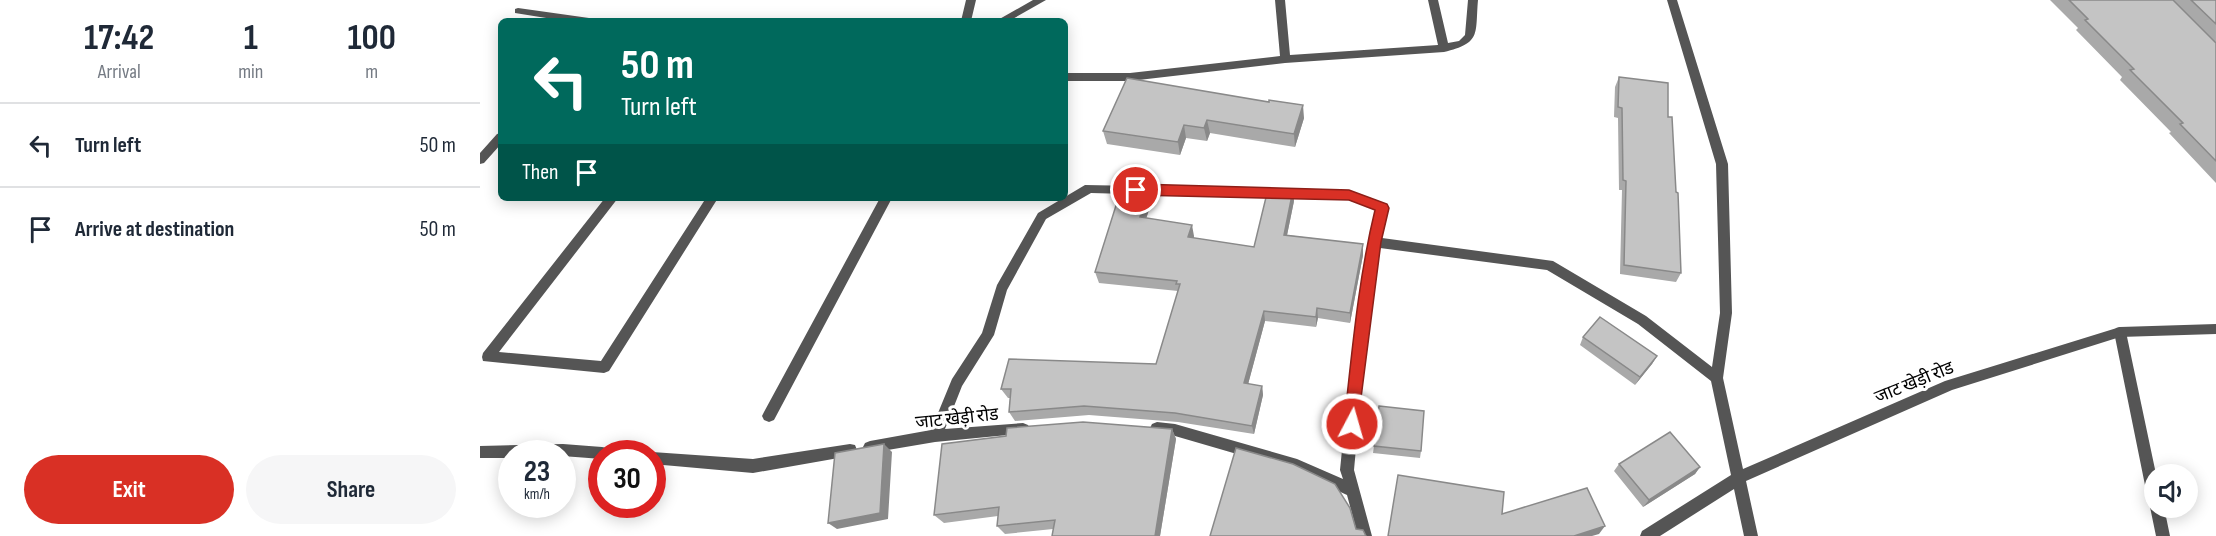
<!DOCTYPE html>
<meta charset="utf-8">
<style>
body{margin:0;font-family:"Sofia Sans Condensed","Noto Sans Devanagari",sans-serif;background:#f6f6f7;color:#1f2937;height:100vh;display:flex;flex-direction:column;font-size:22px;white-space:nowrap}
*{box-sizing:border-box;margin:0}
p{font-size:20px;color:#747a83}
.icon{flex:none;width:33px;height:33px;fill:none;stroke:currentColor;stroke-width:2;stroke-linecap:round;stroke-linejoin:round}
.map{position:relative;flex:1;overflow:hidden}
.drawer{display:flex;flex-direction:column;background:#fff;width:480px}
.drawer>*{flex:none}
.banner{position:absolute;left:18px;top:18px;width:570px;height:183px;border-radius:9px;box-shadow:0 3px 15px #0003;background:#00695c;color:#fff;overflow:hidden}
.fabs{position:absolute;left:1664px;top:464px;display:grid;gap:12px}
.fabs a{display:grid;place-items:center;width:54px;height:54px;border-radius:50%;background:#fff;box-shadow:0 3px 15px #0003;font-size:30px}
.speed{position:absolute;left:18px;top:440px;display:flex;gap:12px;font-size:30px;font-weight:700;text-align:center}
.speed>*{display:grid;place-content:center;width:78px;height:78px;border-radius:50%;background:#fff;box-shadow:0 3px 15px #0003;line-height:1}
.speed small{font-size:15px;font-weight:400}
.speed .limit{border:9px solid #d22;background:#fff;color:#111}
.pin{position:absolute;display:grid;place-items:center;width:51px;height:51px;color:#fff;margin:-26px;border:3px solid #fff;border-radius:50%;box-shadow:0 2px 6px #0007}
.me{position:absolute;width:66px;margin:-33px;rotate:6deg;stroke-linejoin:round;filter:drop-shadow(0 0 4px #0008)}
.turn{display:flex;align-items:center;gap:21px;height:126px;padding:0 24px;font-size:27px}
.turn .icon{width:78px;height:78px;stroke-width:2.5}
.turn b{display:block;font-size:42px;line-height:51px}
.then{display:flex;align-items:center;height:57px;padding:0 24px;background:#0003;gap:12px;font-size:22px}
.eta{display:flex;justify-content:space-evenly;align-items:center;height:102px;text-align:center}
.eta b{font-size:36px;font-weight:700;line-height:42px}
.action{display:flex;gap:12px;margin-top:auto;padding:12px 24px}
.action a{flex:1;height:69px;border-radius:36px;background:#d93025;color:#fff;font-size:24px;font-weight:700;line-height:69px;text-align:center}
.action a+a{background:#f6f6f7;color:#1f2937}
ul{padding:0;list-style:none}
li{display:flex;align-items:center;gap:18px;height:84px;padding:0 24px;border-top:2px solid #e0e1e3}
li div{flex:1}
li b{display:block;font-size:22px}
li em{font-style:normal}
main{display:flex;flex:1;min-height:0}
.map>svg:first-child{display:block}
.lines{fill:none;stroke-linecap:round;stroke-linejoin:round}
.lane{fill:#555;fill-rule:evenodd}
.street{fill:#555;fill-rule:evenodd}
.wall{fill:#a9a9a9}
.shaded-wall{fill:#898989}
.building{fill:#c4c4c4;stroke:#898989;stroke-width:1.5}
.route{fill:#d93025;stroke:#8d1f18;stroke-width:1.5}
.labels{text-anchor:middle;stroke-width:6;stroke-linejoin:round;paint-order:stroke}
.street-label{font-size:18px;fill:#000;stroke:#fff}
</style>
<main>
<section class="drawer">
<div class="eta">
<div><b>17:42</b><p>Arrival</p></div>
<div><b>1</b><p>min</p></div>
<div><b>100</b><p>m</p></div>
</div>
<ul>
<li><svg class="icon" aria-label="left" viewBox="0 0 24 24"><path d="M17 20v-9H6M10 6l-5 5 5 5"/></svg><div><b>Turn left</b></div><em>50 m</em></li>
<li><svg class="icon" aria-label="arrive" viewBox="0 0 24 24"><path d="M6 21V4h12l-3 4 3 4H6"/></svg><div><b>Arrive at destination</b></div><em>50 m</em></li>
</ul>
<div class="action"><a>Exit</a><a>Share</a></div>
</section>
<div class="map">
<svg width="1736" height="536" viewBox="0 0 1736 536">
<rect width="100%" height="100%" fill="#fff"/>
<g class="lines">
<path class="lane" d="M1640,327L1644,328L1646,332L1676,474H1674V507H1684L1690,536H1676L1670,507L1674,502L1669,500L1667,495L1634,332L1636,328Z"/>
<path class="street" d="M486,0H496L491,21H481Z
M553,0H566L529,21H516Z
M795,0H805L810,55L958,45L948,0H958L968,43L979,41L985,35L988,0H998C995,34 1002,43 964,52L805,63L650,81H585V73H650L800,56Z
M1187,0H1197L1248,164L1252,313L1243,378L1263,469L1465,381L1640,327L1736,324V334L1640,337L1472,390L1266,481L1278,536H1264L1254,489L1180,536H1160L1162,531L1251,475L1231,381L1158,324L1067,270L900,248L886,338L874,470L892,536H878L867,495L815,471L695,436L672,432L670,428L672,424L677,422L695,424L817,459L863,479L860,470C869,383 877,295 897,210L868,200L611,193L566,219L527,290L514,335L482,386L465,429L543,423L548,425L550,429L548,433L455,442L390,453L385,451L383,447L385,443L390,441L451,430L472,379L502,333L517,285L558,213L605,185L869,190L907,205L909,208L902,238L1073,261L1166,316L1232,367L1240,313L1236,164Z
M38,8L109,18L114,21H85L35,13V9Z
M21,133V144L4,163L0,164V153L17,134Z
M125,198H138L19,352L121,361L226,198H238L129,371L124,373L3,361L2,357L3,353Z
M400,198H412L294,420L289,422L284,420L282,416L284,412Z
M83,444L122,447L127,448L129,453H122V459L82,456V453H32V458H0V446Z
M370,444L375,445L377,450L375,455L370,456L273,473L172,464V453H168L172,452L273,459Z"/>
</g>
<path class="wall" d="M1570,0H1736V183L1689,133L1691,132L1640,80L1642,77L1596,30L1598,28Z
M1139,77L1188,117L1201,273L1196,282L1140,274L1142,190H1139L1138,118L1134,117L1135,87Z
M647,78L824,118L815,147L730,133L727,141L706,138L700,155L627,144L623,131Z
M814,201L807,235L883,244V255L870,323L838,318L836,327L785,321L768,384L782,386L783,395L774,434L698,422L609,415L535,421L529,412L530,398H528L521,389L676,364L698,291L619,283L615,272L669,210L666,218L714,236V238L774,247Z
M1103,337L1177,356L1172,364L1155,385L1100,345Z
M692,429L696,439L680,536H572L573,529L525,534L517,526L518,516L464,523L454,515Z
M894,446L941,451L940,458L893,453Z
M1139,464L1220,467L1215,474L1163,507L1134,471Z"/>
<path class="shaded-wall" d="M823,105L824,118L815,147L814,134Z
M727,120L730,133L727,141L724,128Z
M704,125L706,138L700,155L698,142Z
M813,190L814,201L805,245L804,235Z
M666,199L669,210L663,228L660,217Z
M712,225L714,236L711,248L708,237Z
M883,244V255L870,323V313Z
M837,308L838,318L836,327V317Z
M784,311L785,321L766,392L764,383Z
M1177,356L1172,364L1155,385L1160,377Z
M782,386L783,395L774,434L772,426Z
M692,429L696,439L680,536H675Z
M404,444L412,452L408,519L357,529L348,523Z
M1220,467L1215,474L1163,507L1169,500Z
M1125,526L1119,534L1112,536H1094Z"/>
<path class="building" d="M1589,0H1693L1736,43V161L1700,124L1703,123L1650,70L1654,69L1605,20L1608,19Z
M1711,0H1736V24Z
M1139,77L1188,83V117H1192L1196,192L1198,193L1201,273L1144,265L1146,181L1143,180L1142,108L1138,107Z
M647,78L789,102V100L823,105L814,134L727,120L724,128L704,125L698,142L623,131Z
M788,189L813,190L804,235L883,244L870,313L837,308L836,317L784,311L764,383L782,386L772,426L695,413L604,406L529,412L531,389H521L529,359L676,364L700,284H696L697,281L615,272L639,196L666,199L660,217L712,225L708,237L774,247Z
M1120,317L1177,356L1160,377L1103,337Z
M899,406L944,411L941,451L894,446Z
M603,422L692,429L675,536H572L575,520L517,526L519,507L454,515L462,444L526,436L527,428Z
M1190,432L1220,467L1169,500L1139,464Z
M404,444L400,513L348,523L355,453Z
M756,448L813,464L855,484L870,508L876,529L883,530L886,536H730Z
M918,475L1024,492L1022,514L1107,488L1125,526L1094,536H908Z"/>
<path class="route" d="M656,184L869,190L907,204L909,208L901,242L877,429L872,431L867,429L864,424C872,353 878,280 895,210L869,200L656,195L649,190Z"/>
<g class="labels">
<g class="street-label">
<text transform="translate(1434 382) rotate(-22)" y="6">जाट खेड़ी रोड</text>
<text transform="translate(477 418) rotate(-6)" y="6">जाट खेड़ी रोड</text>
</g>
</g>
</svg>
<div class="fabs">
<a><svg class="icon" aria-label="sound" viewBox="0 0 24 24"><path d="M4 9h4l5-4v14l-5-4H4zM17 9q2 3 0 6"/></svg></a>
</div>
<div class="speed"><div>23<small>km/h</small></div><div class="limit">30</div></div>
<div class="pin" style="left:656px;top:190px;background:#d93025"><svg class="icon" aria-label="arrive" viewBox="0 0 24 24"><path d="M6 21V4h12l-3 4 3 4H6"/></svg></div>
<svg class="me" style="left:872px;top:424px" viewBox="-20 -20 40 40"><circle r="17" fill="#d93025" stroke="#fff" stroke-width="3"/><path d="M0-11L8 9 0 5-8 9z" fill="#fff"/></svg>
<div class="banner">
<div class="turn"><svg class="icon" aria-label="left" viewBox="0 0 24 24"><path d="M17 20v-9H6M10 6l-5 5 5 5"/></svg><div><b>50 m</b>Turn left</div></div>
<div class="then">Then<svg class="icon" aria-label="arrive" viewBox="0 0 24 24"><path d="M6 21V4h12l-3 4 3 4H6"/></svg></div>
</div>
</div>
</main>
